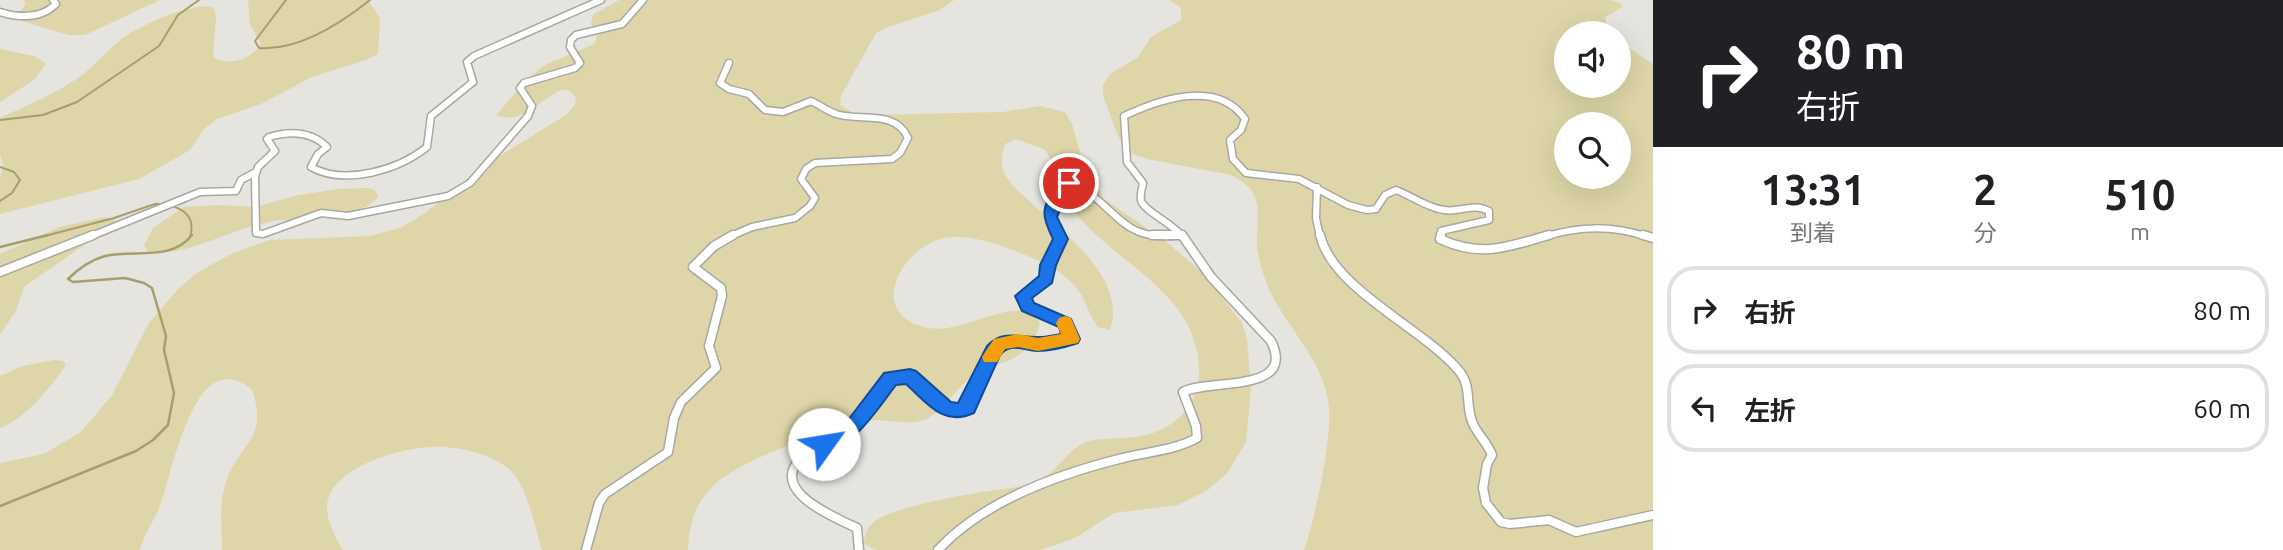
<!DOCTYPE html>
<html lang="ja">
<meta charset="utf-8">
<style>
body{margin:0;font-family:Ubuntu,"Noto Sans JP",sans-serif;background:#f6f6f6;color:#202124;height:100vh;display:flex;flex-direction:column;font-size:26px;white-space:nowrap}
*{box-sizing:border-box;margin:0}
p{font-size:23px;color:#757577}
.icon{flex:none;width:38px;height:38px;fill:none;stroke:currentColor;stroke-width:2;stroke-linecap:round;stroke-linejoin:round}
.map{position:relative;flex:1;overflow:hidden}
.details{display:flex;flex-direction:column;background:#fff;width:630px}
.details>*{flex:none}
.top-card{background:#202124;color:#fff;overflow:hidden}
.buttons{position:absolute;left:1554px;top:21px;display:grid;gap:14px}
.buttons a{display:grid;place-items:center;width:77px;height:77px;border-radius:50%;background:#fff;box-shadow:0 7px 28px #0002;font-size:35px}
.pin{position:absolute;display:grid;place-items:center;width:60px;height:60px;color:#fff;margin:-30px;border:4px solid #fff;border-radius:50%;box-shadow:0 2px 7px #0007}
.me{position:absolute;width:77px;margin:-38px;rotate:58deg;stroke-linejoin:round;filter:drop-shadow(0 0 5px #0008)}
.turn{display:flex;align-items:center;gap:24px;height:147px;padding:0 28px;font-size:32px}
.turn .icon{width:91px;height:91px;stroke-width:2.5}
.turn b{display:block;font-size:49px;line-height:60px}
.eta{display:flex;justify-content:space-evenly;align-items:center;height:119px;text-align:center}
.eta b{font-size:42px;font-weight:600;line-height:49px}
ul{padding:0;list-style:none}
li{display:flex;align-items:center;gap:21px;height:88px;margin:0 14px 10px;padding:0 14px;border:4px solid #e0e0e0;border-radius:28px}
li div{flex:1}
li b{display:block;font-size:26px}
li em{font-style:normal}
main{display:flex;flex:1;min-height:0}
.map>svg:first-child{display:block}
.green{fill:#ded6a8;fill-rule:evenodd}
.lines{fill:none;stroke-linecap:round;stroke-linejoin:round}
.stream-far1{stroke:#a79e6b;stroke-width:2}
.stream{stroke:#a79e6b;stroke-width:2.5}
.minor-far1-casing{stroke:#a8a8a2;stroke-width:9}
.minor-casing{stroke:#a8a8a2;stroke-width:11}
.minor-far1{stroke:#fff;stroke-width:6}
.minor{stroke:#fff;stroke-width:8}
.route{fill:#1a73e8;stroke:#114b97;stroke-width:2}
.slow{fill:#f59e0b}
</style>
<main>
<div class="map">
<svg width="1653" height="550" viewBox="0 0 1653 550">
<rect width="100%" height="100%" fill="#e5e4de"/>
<path class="green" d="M24,0H160L85,35H69L21,21L18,15L26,3Z
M248,0H368L380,18L378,54L366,60L312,77L261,104L217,119L204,129L190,150L139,179L0,214V178L3,165L0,154V118C26,106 53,95 78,78C93,68 103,54 118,42C135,27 195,0 214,8L216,18L213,57C228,67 252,59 261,44L250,25Z
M619,0H954L940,10L885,28L876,33L841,96L840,105L854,113L868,115L1003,112L1040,106L1065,112L1072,124L1084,166L1104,199L1164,240L1202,272L1242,323L1247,339L1251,388L1246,442L1228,472L1209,489L1178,505L1114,513L1077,537L1056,545L1039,550H877L864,544C864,535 868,526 875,521C896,506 976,492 1004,489C1015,487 1029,486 1040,480C1060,470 1070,443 1095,440C1114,438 1134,439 1153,433C1214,411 1208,343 1172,302C1146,272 1111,251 1084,223C1064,202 1062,171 1044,149L1016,139L1005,144C1003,151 1001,159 1002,166C1006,183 1024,196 1036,207C1068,236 1127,281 1110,330L1098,327C1088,314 1085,297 1075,286C1061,270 1039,260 1020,253C999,244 975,236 953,237C908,238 864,308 920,326C956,338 992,306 1029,311L1040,322C1032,359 1007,359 978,373C958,383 947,409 926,419C907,427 888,418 868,421C831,428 737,460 712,487C694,505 689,526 688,550H542C535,528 527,485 510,470C493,455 468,449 445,447C411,444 325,465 327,510C328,523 336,539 343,550H222C222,528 219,506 225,485C237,444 270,440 252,390C246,385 237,379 228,379C188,379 171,477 160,506C154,521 144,534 140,550H0V463L44,454L81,432L112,395L149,323L180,287L198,272L233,253L270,240L370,236L400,228L425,213L483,166L566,115L575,105L576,97L568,90H561C540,99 523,126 496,115L526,81L543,66L594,44L597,38L591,24L593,15Z
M1170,0H1612L1622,4V7L1606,17V26L1610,33H1566V86H1619V41L1653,64V550H1304C1315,520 1332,439 1329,408C1325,357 1281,325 1265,279C1261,267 1256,251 1257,238C1258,207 1263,191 1231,175L1147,159L1130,153L1119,138L1103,96V85L1110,74L1138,57L1151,37L1181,20V8ZM1566,124H1619V177H1566Z
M0,49L34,56L46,64L34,80L0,102Z
M367,188L374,190L379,196C351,226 301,214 264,223C226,231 189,256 148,252L144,245L153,228L184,207L219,205L254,207L299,195L338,189Z
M105,217L116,220L114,224L24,287L16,311L0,334V254L60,227Z
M54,360L63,361L66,365C50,388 26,418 0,428V376L23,366Z"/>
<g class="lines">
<path class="stream-far1" d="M286,0L255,41L259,48C299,51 340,24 370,0
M0,120L43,115L77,102L159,46L178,15L199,0
M0,167L14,172L20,180L12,193L0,201
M172,206C188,211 195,220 190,237
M41,237L114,218L155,204H165"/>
<path class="stream" d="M0,247L48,235
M0,506L136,451L153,440L168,425L174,393L164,350L166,336L152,288L144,283L125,278L73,282L68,279C78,269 91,260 105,256C134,249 171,262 192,235"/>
<defs>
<path id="minor-far1" d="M601,0L474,56L467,62L473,82L431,116L427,147C398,170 345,186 311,167L318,154L327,147C311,131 289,131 269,137L267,139L275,151L258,167L255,177L256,233L263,234L321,213L348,216L448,196L470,183L528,116L532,106L520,88L524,83L575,68L580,63L570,47L571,40L576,35L622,24L643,0
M0,12C20,18 41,19 56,4L53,0
M729,63L720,83L729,89L749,94L765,110L783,112L811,101C820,105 827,111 836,114C861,122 895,109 908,138L900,153L892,159L815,163L806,169L801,179L815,198L810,206L795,218L752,227L729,237
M1317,187L1316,218L1320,237
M89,237L200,192L236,191L241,180L256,172
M1060,237L1050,217L1064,185C1095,185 1111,220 1137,231C1151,237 1167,237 1181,235
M1183,237C1175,225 1142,210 1141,200C1140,195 1142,188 1143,183L1127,162L1124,116C1160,99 1218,79 1245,119L1241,130L1230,140L1233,159L1246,173L1299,179L1348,205L1367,210L1376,209L1385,195L1396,190C1412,196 1427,208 1444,210C1461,213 1472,202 1489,211V220L1441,231L1440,237
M1543,237C1580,226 1611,225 1648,237"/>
<path id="minor" d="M1152,235H1181
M1320,235C1333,290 1424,328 1460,372C1471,386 1466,402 1471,418C1474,432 1487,441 1492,455L1487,464L1483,488L1486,503L1501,522L1510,524L1549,520L1576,532L1653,515
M1441,235L1440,239C1481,258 1508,247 1549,235
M1643,235L1653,238
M0,272L93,235
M586,550L599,503L605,494L668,452L674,418L681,402L716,368L709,346L722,296L721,288L693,267L714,246L733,235
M859,550L857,528C829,515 760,486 809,452C822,443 839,440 851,429C867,414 876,394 891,378L910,376C928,390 941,415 967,407L993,351C1009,337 1024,344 1042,344C1052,344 1062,341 1071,339L1066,323L1028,307L1023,296L1047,278L1060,242L1059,235
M938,550C983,501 1056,475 1119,459C1145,452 1173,451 1197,438L1196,426L1183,392C1210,378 1297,394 1271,341L1211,277L1182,235"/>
</defs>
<use href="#minor-far1" class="minor-far1-casing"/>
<use href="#minor" class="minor-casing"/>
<use href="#minor-far1" class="minor-far1"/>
<use href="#minor" class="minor"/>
</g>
<path class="route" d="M1069,179L1076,183L1069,188L1057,217L1068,239L1056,265L1052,283L1032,298L1034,303L1071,319L1080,339L1078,343C1066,347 1050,351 1037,351C1023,350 1011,342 1000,355L974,413C943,427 927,403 906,384L896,385C881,404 846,460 818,450L815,444L818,439L845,424L884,373L910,369L916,371L951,402L958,403L987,346C1003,329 1019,338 1039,337C1046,337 1054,335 1061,334L1059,327L1022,311L1015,296L1039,276L1040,265L1053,239C1039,210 1043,209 1058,181Z"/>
<path class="slow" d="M1065,316L1071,318L1080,339L1078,343L1038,351L1018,347L1005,349L997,362H984L982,357L994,339L1018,334L1038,338L1061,334L1056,323L1059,318Z"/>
</svg>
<div class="buttons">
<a><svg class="icon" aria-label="sound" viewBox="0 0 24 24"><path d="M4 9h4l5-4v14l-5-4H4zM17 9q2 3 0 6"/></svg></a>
<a><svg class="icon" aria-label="search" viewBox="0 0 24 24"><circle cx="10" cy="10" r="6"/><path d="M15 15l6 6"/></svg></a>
</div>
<div class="pin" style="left:1069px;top:183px;background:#d93025"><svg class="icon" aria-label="arrive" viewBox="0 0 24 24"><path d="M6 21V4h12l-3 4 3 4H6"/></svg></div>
<svg class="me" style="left:824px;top:444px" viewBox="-20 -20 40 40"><circle r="19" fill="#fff"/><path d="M0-13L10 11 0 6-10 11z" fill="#1a73e8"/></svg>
</div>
<section class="details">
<div class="top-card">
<div class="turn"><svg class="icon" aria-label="right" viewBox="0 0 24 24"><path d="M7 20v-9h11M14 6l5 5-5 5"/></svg><div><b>80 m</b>右折</div></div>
</div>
<div class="eta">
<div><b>13:31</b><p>到着</p></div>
<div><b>2</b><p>分</p></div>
<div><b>510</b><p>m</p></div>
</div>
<ul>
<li><svg class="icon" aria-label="right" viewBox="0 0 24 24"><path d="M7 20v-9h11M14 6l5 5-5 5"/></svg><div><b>右折</b></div><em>80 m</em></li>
<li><svg class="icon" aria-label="left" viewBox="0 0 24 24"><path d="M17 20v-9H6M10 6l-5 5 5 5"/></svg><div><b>左折</b></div><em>60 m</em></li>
</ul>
</section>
</main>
